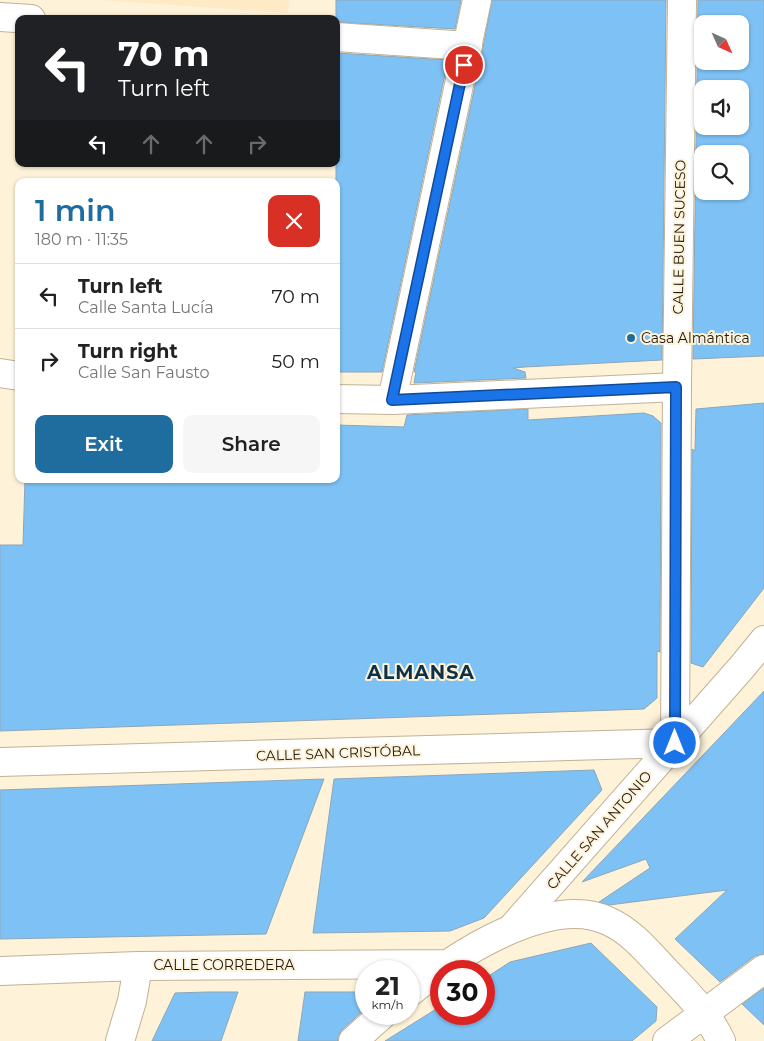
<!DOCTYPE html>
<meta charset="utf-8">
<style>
body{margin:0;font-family:Montserrat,sans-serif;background:#f6f6f6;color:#222;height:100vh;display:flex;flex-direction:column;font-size:19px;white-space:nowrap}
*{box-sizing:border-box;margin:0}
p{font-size:16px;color:#767676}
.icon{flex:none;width:28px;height:28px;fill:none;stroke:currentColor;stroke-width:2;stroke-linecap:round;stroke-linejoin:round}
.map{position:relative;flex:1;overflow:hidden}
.panel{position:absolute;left:15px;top:178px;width:325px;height:305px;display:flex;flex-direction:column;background:#fff;border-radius:10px;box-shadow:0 1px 4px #0004}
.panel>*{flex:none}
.top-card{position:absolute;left:15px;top:15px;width:325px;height:152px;border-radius:10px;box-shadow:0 1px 4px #0004;background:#202124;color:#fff;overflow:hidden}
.needle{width:32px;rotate:135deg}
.fabs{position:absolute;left:694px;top:15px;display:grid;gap:10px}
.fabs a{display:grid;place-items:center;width:55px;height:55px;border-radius:10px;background:#fff;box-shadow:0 1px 4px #0004;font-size:25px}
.speed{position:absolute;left:355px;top:960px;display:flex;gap:10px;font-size:25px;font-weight:700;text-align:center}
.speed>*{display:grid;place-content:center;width:65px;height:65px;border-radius:50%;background:#fff;box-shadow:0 1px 4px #0004;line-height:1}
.speed small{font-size:12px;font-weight:400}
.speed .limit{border:8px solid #d22;background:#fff;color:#111}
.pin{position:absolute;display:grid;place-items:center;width:42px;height:42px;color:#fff;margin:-21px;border:2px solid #fff;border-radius:50%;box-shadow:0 1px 5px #0007}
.me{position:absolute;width:55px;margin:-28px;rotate:0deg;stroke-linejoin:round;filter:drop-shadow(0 0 4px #0008)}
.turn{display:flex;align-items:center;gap:18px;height:105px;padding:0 20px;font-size:22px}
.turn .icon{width:65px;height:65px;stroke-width:2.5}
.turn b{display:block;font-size:35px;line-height:42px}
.lanes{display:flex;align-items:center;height:48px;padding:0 20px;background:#0003;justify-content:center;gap:25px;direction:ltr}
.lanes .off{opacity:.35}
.round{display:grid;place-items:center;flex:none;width:52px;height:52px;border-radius:10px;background:#f6f6f6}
.summary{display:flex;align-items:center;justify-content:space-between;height:85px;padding:0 20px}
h1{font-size:30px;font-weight:600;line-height:38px;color:#1f6d9f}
.primary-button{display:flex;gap:10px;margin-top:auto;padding:10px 20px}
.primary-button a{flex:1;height:58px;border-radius:10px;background:#1f6d9f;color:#fff;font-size:20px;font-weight:600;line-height:58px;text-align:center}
.primary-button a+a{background:#f6f6f6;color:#222}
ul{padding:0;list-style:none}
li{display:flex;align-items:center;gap:15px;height:65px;padding:0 20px;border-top:1px solid #e0e0e0}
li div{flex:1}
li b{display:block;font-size:19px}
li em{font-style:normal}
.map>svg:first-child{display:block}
.built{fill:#feeac4}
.building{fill:#7ec2f5;stroke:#8ba6bb;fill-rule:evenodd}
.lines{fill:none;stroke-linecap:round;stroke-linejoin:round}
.minor-casing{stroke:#c1b295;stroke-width:30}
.minor{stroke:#fff;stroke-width:28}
.route-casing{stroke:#114b97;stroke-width:12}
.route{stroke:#1a73e8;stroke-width:9}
.poi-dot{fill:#1f6d9f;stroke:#fef2d9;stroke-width:2}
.labels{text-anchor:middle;stroke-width:4;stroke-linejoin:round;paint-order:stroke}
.street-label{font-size:14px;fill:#1f190f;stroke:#fef2d9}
.poi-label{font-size:14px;fill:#1f190f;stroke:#fef2d9;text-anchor:start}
.district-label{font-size:19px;font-weight:bold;letter-spacing:1px;fill:#0d3149;stroke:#fef2d9}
</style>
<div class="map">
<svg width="764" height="1041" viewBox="0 0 764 1041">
<rect width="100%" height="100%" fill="#fef2d9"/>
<path class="built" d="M102,0H289L288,13Z"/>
<path class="building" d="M336,0H461L455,29L336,22Z
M492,0H666L662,360L525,367L513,368L525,372L526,378L414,383L416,372H414L483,48Z
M698,0H764V356L693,359ZM702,24H740V61H702ZM702,89H740V126H702ZM702,154H740V191H702Z
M336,53L448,60L382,372H336Z
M764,403V588L703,667L691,663L692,449L695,451L696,409Z
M528,409V420L644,413L653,416L661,423L660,652L657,651V698L644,709L0,731V545H23L25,479H336V425L404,427L407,415Z
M764,691V954L755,956L720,982L675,939L727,890L609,905L599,902L650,868L646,859L582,882Z
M594,770L602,790L484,918L450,931L313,933L334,779Z
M324,779L266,934L0,939V790Z
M591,943L657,1007L656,1021L632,1041H385L441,1006V1014H484V979L510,962Z
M764,988V1025L742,1004Z
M207,992H238L221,1041H152L175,993Z
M305,992H366V1008L342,1030L338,1036V1041H298Z"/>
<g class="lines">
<defs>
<path id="minor" d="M0,17L31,19
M336,37L468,46
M0,373L19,376
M336,399L392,400L677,387
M392,400L477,0
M675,743L677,387L682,0
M0,762L675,743
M512,928L742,667L764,640
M0,971L138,966L447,964
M409,993C452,957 550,893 608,921C631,931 648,952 665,970C686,992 708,1013 721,1041
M120,1041L132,1001L138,966
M353,1041L383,1014
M667,1041L764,969"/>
</defs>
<use href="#minor" class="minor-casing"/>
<use href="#minor" class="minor"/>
</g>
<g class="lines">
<defs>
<path id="route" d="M464,65L392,400L676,387L675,743"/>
</defs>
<use href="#route" class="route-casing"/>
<use href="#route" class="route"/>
</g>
<circle class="poi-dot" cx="631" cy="338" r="5"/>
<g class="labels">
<g class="street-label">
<text transform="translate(679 237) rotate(-89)" y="5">CALLE BUEN SUCESO</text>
<text transform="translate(338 753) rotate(-2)" y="5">CALLE SAN CRISTÓBAL</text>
<text transform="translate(599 830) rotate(-49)" y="5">CALLE SAN ANTONIO</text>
<text x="224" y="970">CALLE CORREDERA</text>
</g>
<g class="poi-label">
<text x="641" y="343">Casa Almántica</text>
</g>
<g class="district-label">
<text x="421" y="679">ALMANSA</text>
</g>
</g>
</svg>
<div class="fabs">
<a><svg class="needle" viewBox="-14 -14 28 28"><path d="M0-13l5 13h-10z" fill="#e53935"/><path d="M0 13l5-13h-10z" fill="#767676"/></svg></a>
<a><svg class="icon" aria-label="sound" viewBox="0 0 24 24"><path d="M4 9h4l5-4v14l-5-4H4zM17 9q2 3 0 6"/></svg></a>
<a><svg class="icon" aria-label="search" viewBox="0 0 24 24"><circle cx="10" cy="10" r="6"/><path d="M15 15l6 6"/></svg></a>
</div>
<div class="speed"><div>21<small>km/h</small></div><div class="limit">30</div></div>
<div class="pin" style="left:464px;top:65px;background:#d93025"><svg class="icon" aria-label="arrive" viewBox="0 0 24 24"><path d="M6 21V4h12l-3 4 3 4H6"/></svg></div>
<svg class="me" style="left:675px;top:743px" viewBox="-20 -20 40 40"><circle r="17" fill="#1a73e8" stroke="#fff" stroke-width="3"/><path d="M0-11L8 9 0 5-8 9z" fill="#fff"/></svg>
<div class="top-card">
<div class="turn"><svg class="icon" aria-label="left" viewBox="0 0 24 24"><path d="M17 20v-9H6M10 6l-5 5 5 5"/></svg><div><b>70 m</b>Turn left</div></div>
<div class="lanes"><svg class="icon" aria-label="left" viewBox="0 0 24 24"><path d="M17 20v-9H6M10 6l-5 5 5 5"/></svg><svg class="icon off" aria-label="ahead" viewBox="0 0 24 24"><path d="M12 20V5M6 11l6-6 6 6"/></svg><svg class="icon off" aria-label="ahead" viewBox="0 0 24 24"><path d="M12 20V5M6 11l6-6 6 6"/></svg><svg class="icon off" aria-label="right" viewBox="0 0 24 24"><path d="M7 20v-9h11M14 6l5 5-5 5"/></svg></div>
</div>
<section class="panel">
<div class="summary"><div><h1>1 min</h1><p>180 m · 11:35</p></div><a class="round" style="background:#d93025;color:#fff"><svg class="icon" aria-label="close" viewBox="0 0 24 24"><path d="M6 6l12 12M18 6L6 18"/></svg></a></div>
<ul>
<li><svg class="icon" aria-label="left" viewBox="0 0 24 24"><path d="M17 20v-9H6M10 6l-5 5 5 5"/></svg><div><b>Turn left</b><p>Calle Santa Lucía</p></div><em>70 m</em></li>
<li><svg class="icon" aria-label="right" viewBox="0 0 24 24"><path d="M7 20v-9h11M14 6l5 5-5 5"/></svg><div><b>Turn right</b><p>Calle San Fausto</p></div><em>50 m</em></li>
</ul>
<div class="primary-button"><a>Exit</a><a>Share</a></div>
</section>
</div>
